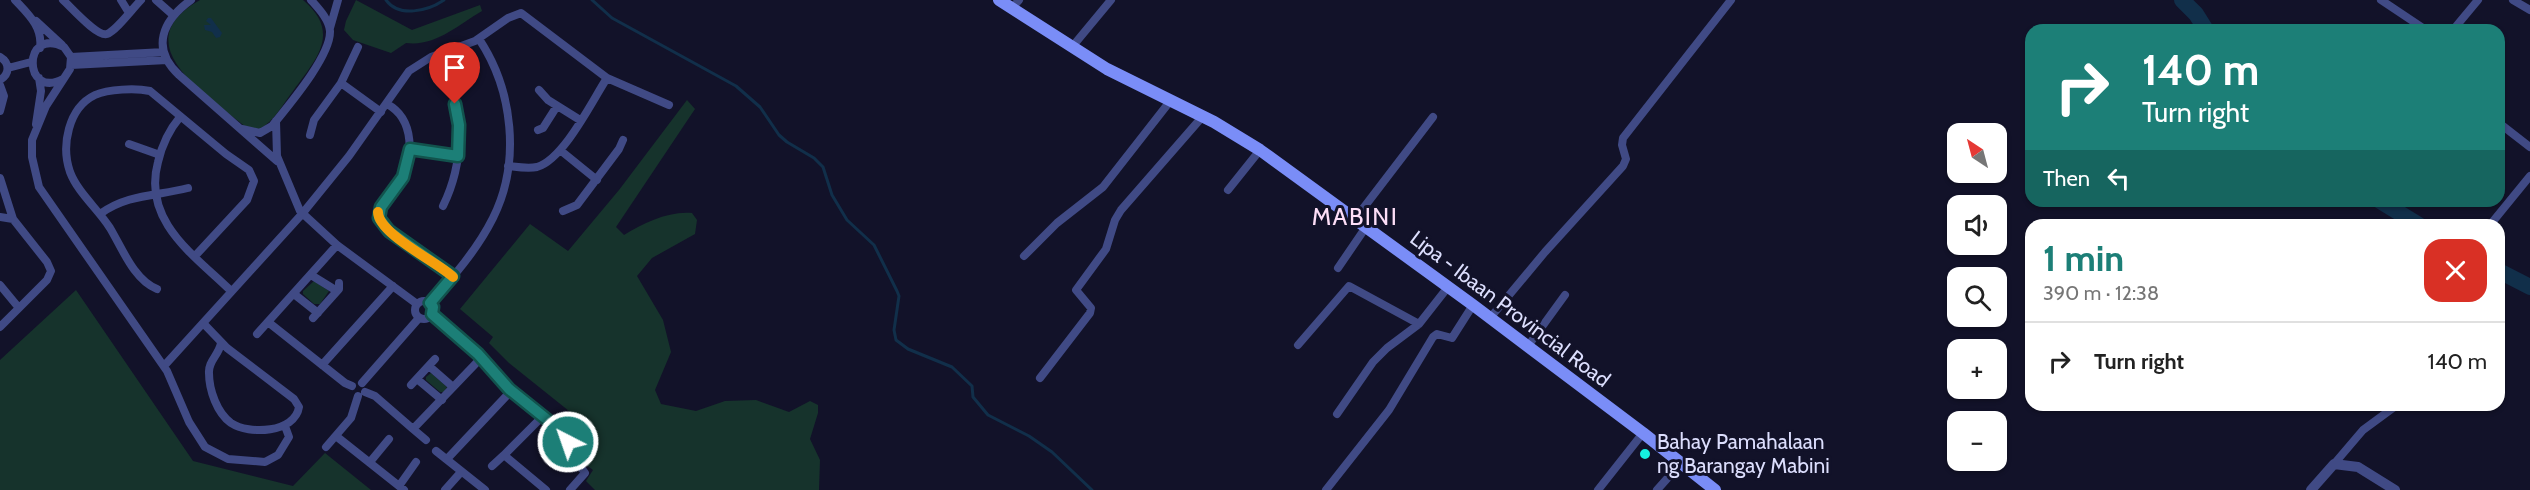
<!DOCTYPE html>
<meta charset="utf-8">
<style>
body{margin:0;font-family:Cabin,sans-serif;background:#f6f6f6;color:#222;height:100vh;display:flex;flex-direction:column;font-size:22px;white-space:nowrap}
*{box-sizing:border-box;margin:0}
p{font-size:20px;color:#767676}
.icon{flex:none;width:33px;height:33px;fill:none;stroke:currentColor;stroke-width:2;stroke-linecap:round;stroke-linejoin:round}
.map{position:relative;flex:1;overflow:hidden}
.side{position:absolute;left:2025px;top:219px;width:480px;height:192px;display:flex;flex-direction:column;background:#fff;border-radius:18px;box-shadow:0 2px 4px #0004}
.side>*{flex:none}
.hud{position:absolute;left:2025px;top:24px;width:480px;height:183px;border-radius:18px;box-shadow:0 2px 4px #0004;background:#1c7f77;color:#fff;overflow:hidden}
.needle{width:39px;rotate:324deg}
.buttons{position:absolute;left:1947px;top:123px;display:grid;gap:12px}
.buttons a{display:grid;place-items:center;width:60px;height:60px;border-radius:12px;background:#fff;box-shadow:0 2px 4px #0004;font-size:30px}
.pin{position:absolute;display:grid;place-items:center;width:51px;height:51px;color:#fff;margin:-62px -26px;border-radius:50% 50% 50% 0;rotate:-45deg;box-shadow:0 0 6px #0007}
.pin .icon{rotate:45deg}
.me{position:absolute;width:66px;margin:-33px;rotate:319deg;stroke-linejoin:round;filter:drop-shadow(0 0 4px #0008)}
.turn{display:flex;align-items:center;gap:21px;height:126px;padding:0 18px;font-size:27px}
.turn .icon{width:78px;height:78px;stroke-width:2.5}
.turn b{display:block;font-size:42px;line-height:51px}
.then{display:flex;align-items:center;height:57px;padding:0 18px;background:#0003;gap:12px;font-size:22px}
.round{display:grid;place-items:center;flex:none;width:63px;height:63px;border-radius:18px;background:#f6f6f6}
.head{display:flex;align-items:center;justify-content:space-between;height:102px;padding:0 18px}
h1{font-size:36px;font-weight:700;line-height:45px;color:#1c7f77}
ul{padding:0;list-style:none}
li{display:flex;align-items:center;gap:18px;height:78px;padding:0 18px;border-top:2px solid #e0e0e0}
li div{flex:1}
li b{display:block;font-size:22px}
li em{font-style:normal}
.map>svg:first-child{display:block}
.green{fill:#16332c}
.water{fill:#112f4a}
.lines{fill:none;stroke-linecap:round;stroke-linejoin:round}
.stream{stroke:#112f4a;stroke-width:3}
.river{stroke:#112f4a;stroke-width:16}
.minor{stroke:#404a85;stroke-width:8}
.tertiary{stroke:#404a85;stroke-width:10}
.secondary{stroke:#7a8df7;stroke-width:12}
.route-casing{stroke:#12534d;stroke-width:15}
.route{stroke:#1c7f77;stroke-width:10}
.slow{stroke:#f59e0b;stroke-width:10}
.poi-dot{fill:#15f0df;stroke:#121229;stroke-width:2}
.labels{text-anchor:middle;stroke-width:6;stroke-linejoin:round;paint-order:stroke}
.street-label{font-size:21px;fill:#dcdefd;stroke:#121229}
.poi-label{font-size:21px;fill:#dcdefd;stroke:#121229;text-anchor:start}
.quarter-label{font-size:24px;letter-spacing:1.5px;fill:#fddef7;stroke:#121229}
</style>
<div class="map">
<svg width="2530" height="490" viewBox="0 0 2530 490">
<rect width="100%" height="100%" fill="#121229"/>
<path class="green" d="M200,0H303C342,33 316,59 293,91C283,104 274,121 260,129L247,128C208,96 122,44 200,0Z
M356,0L412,30L480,5L482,11C458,25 435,47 406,43L391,53L353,40L344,30L346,21Z
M687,100L695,109L616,227L624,235C644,223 668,211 692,213L697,220L695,234L652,258L637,276L663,320L671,352L655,390L661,404L696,411L725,401L756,400L789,412L810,401L818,405V413L810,439L820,460L819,490H595L586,481L593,470L573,455L571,445L581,438L589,427L509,363L489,343L493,337L460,309L530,224L568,251L619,190Z
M314,281L329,291L320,304H314L303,294V291Z
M76,290L193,461L293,486L325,453L371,490H0V360Z
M431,373L447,387L444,392H440L426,380V377Z"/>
<path class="water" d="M208,18H211L222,33L220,37L216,38L212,32L205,30L204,25H211L206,21Z"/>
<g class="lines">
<path class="stream" d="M386,0C399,18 428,11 444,0
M592,0L612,18L736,86L760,107L779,135L787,142L814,158L823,167L832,195L847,220L874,245L897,291L899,296L894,330L896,340L908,349L952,367L972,386L973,397L988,415L1029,436L1052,452L1092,490"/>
<path class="river" d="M2182,0L2196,14L2206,30
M2380,201L2419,225
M2499,271L2530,287"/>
<path class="minor" d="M15,0C28,14 43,27 40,48
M63,0C71,7 97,37 107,34C116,31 133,8 141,0
M121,0L129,13
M156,0L173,15
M191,0C163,20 150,48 179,75L277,161
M2381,0L2426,30
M2513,0L2530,10
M1012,8L1019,0
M36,21L62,45
M330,28L338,0
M2453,30L2478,0
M1072,47L1111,0
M0,57C10,63 10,74 0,80
M71,57L164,52
M71,65L167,60
M8,68L31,62
M63,79C23,100 22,26 64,47L71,57L70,69L46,106L32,140V157L39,187L167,371L189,422L205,447L228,459L265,462L278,455L289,437L285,426
M341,83L358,47
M0,85L4,96L0,111
M539,90L548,100L580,120
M387,104C415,119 414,158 400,183C393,195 377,204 379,218L389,231L453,276
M180,117C169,130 162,145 158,162C142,221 194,255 231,291
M276,121L277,156L300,211L337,245L417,304
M2499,123L2530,147
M36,124L41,91L39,78
M242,129L260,133L272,126C288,106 331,56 330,31C329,19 318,8 311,0
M538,130L543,128L557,106
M310,135L314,120L341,83L381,112
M129,144L160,155
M410,149L458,156
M560,150L597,180
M508,166C517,167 528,169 537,167C564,159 592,101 607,78
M0,178L13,219L0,217
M1228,190L1260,150
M443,206C459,173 463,139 455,104
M563,211L577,205L619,149L623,140
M100,214C127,194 157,196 188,188
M1355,219L1433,117
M2490,225L2530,176
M1024,256L1057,223L1103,187L1171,100
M1338,268L1366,227
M311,275L337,291
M0,285L19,308L47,280L51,271L47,262L13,219
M157,289C134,280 122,248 110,228C98,209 78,193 70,172C61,146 68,108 95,95C108,89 136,88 150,91L226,154L249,170L254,181L247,200L195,256
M294,294L318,313
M415 310a9 9 0 1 1 18 0a9 9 0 1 1-18 0Z
M430,303C453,277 477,250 493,218C521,162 513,90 479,39
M432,314L478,354L511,391L447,459
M313,318L339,289V283
M1490,318L1545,252L1623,166L1626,159L1622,145L1623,138L1731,0
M268,322L345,383L352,386
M204,324L227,348L294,399L299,407C295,433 249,435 231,423C217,413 209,390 209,373C208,361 219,355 221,343
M0,327L19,308
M257,334L337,245
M1298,345L1349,286L1419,324L1448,287
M1528,346L1565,295
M322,365L393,286
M164,366L302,214L349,156L409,71L431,57L475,41L508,18L521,13L607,78L669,105
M429,366L453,387
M1040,378L1090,313L1091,308L1076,290L1106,249L1115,220L1121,210L1203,116
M417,379L442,400
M362,383L419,318
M411,385L435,359
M511,391L567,437
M365,392L375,396L413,429L482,357
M1337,414L1373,362L1387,348L1419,324
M543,416L504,455L546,490
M413,429L426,440
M336,436L404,490
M567,437L565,453L580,466L585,473L570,490
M567,437L575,435L585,426
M326,447L351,418L358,396
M436,451L485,490
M370,462L389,439
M2334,464L2363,430L2397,405
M492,466L504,455
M399,486L416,462
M445,490L461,472
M1326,490L1389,410L1433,337L1437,334L1452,338L1473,305
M1598,490L1643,433
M1657,490L1681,463"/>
<path class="tertiary" d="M2311,490L2334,464L2358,467L2395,490"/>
<path class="secondary" d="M999,0L1107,69L1214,122L1260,150L1473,305L1643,433L1715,490"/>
</g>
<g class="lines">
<defs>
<path id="route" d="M455,104L459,125L458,156L410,149L403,177L381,207L379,218L389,231L453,276L430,303L433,307L432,314L478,354L509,389L565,434L568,442"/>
</defs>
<use href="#route" class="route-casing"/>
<use href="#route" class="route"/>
<path class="slow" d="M378,212C378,234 439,263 453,277"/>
</g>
<circle class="poi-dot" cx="1645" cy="454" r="6"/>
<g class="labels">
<g class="street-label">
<text transform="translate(1510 309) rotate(37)" y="7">Lipa - Ibaan Provincial Road</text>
</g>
<g class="poi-label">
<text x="1657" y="449">Bahay Pamahalaan<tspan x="1657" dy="24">ng Barangay Mabini</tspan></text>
</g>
<g class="quarter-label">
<text x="1355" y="225">MABINI</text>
</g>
</g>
</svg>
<div class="buttons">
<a><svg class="needle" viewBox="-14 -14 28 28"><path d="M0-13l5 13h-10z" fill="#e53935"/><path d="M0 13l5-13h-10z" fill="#767676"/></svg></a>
<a><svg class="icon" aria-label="sound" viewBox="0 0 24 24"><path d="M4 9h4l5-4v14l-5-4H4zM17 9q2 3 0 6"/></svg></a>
<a><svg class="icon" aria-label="search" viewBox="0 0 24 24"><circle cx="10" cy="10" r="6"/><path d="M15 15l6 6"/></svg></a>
<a>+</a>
<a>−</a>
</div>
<div class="pin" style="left:455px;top:104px;background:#d93025"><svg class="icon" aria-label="arrive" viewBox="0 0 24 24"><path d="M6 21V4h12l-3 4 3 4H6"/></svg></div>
<svg class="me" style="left:568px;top:442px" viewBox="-20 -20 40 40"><circle r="17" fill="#1c7f77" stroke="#fff" stroke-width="3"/><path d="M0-11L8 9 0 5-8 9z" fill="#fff"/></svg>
<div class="hud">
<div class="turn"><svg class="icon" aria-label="right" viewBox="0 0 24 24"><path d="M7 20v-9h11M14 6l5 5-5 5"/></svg><div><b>140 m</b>Turn right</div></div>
<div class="then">Then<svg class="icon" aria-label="left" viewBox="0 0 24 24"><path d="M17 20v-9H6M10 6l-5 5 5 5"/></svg></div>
</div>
<section class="side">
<div class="head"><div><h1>1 min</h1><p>390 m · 12:38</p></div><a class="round" style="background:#d93025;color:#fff"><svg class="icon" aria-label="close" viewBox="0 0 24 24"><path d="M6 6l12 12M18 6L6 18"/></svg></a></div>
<ul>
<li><svg class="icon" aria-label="right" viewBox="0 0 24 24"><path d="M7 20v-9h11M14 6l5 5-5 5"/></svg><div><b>Turn right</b></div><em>140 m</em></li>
</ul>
</section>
</div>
